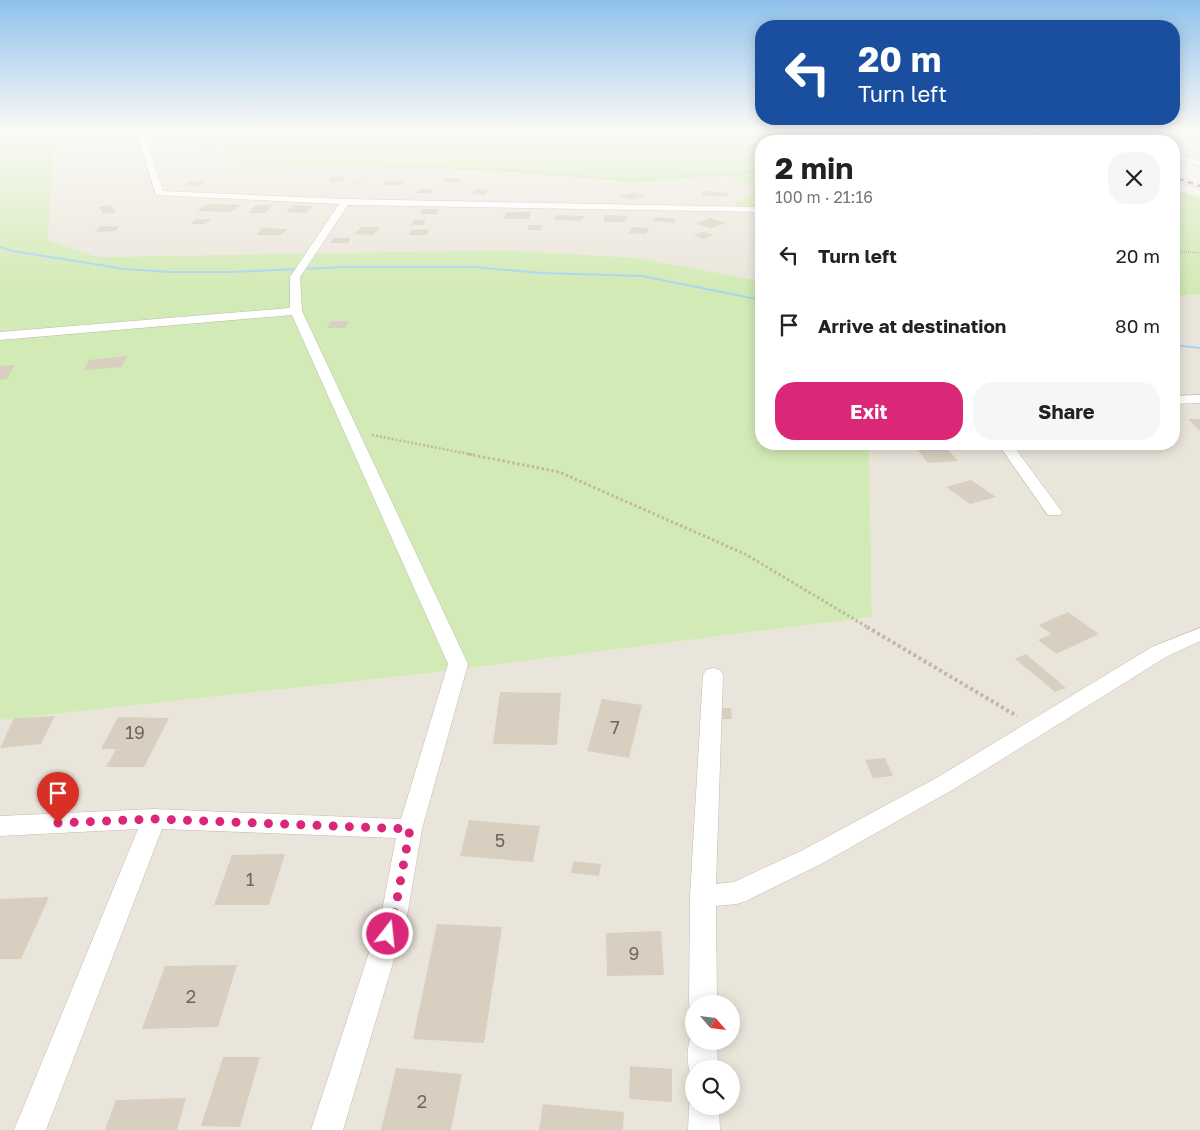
<!DOCTYPE html>
<meta charset="utf-8">
<style>
body{margin:0;font-family:"Golos Text",sans-serif;background:#f6f6f6;color:#222;height:100vh;display:flex;flex-direction:column;font-size:19px;white-space:nowrap}
*{box-sizing:border-box;margin:0}
p{font-size:16px;color:#767676}
.icon{flex:none;width:28px;height:28px;fill:none;stroke:currentColor;stroke-width:2;stroke-linecap:round;stroke-linejoin:round}
.map{position:relative;flex:1;overflow:hidden}
.side{position:absolute;left:755px;top:135px;width:425px;height:315px;display:flex;flex-direction:column;background:#fff;border-radius:20px;box-shadow:0 2px 12px #0003}
.side>*{flex:none}
.top-card{position:absolute;left:755px;top:20px;width:425px;height:105px;border-radius:20px;box-shadow:0 2px 12px #0003;background:#1a4fa0;color:#fff;overflow:hidden}
.needle{width:32px;rotate:118deg}
.buttons{position:absolute;left:685px;top:995px;display:grid;gap:10px}
.buttons a{display:grid;place-items:center;width:55px;height:55px;border-radius:50%;background:#fff;box-shadow:0 2px 12px #0003;font-size:25px}
.pin{position:absolute;display:grid;place-items:center;width:42px;height:42px;color:#fff;margin:-51px -21px;border-radius:50% 50% 50% 0;rotate:-45deg;box-shadow:0 0 5px #0007}
.pin .icon{rotate:45deg}
.me{position:absolute;width:55px;margin:-28px;rotate:16deg;stroke-linejoin:round;filter:drop-shadow(0 0 4px #0008)}
.turn{display:flex;align-items:center;gap:18px;height:105px;padding:0 20px;font-size:22px}
.turn .icon{width:65px;height:65px;stroke-width:2.5}
.turn b{display:block;font-size:35px;line-height:42px}
.round{display:grid;place-items:center;flex:none;width:52px;height:52px;border-radius:20px;background:#f6f6f6}
.summary{display:flex;align-items:center;justify-content:space-between;height:85px;padding:0 20px}
h1{font-size:30px;font-weight:700;line-height:38px}
.action{display:flex;gap:10px;margin-top:auto;padding:10px 20px}
.action a{flex:1;height:58px;border-radius:20px;background:#db2777;color:#fff;font-size:20px;font-weight:700;line-height:58px;text-align:center}
.action a+a{background:#f6f6f6;color:#222}
ul{padding:0;list-style:none}
li{display:flex;align-items:center;gap:15px;height:70px;padding:0 20px}
li div{flex:1}
li b{display:block;font-size:19px}
li em{font-style:normal}
.map>svg:first-child{display:block}
.residential{fill:#eae5da;fill-rule:evenodd}
.green{fill:#d2eab5}
.lines{fill:none;stroke-linecap:round;stroke-linejoin:round}
.stream{fill:#a9d4f2;fill-rule:evenodd}
.building{fill:#d8cfc1}
.street-casing{stroke:#c2bbae;stroke-width:1}
.path-far4{stroke:#c4b79f;stroke-width:1;stroke-dasharray:1 1;stroke-linecap:butt}
.path-far3{stroke:#c4b79f;stroke-width:2;stroke-dasharray:1 1;stroke-linecap:butt}
.path-far2{stroke:#c4b79f;stroke-width:2.5;stroke-dasharray:2 2;stroke-linecap:butt}
.path-far1{stroke:#c4b79f;stroke-width:3;stroke-dasharray:2.5 2.5;stroke-linecap:butt}
.path{stroke:#c4b79f;stroke-width:4;stroke-dasharray:3 3;stroke-linecap:butt}
.street{fill:#fff;fill-rule:evenodd}
.rail-casing{stroke:#9a9a9a;stroke-width:2.5}
.rail{stroke:#fff;stroke-width:2;stroke-dasharray:5;stroke-linecap:butt}
.route{stroke:#db2777;stroke-width:9;stroke-dasharray:0 16.2}
.labels{text-anchor:middle;stroke-width:5;stroke-linejoin:round;paint-order:stroke}
.near-number-label{font-size:18px;fill:#6e675b}
</style>
<div class="map">
<svg width="1200" height="1130" viewBox="0 0 1200 1130">
<rect width="100%" height="100%" fill="#f6f3ec"/>
<path class="residential" d="M54,131H214L235,163L503,172L636,183L726,177L755,190L732,207L761,213V281L639,258L507,250L98,257L48,240Z
M1091,131H1200V162L1174,154V141H1130Z
M1200,294V1130H0V720L412,675L872,617L869,444H1174V297ZM694,1004H731V1041H694ZM694,1069H731V1106H694Z"/>
<path class="green" d="M0,131H54L48,240L98,257L507,250L639,258L761,281V444H869L872,617L412,675L0,720Z
M214,131H992L1024,141H761V213L731,207L755,190L726,177L636,183L503,172L235,163Z
M1174,189L1200,197V294L1174,297Z"/>
<g class="lines">
<path class="stream" d="M0,246L13,250L125,268L170,271H232L345,266H473L541,272L642,275L761,299V301L642,277L541,274L473,268H345L232,273H170L125,270L12,252L0,248Z
M1174,344L1200,347V349L1174,346Z"/>
</g>
<path class="building" d="M1163,137L1185,140L1184,142L1161,140Z
M221,144L222,147L199,149L198,146Z
M331,177H345L342,182H328Z
M446,178L462,179L458,183L443,182Z
M385,181H405L402,185H382Z
M188,182H204L200,186H184Z
M419,189H434L431,193H416Z
M475,190H488L485,195L472,194Z
M704,191L729,193L726,197L701,195Z
M635,192L645,196L630,200L620,196Z
M207,204L241,205L231,212L197,211Z
M110,205L116,212L104,214L98,207Z
M256,205H273L265,213H248Z
M293,205L313,206L306,213L286,212Z
M422,209H439L437,214H420Z
M506,212H531L529,219H504Z
M557,215L584,216L581,221L554,220Z
M605,215L627,216L625,222H603Z
M656,217L676,219L674,223L653,221Z
M710,218L726,223L711,228L695,224Z
M196,219H211L205,224H190Z
M414,220H426L423,225H411Z
M529,225H542L540,230H528Z
M101,226H120L115,231L95,232Z
M361,227H380L373,235L354,234Z
M632,227L649,228L646,234L628,233Z
M262,228L287,229L281,235H256Z
M429,229L427,235H409L411,230Z
M704,232L714,235L703,239L693,235Z
M334,238H351L348,243H330Z
M331,321H349L346,328H327Z
M127,356L122,367L84,370L89,360Z
M15,365L7,379L0,380V366Z
M1188,419H1200V431Z
M943,444L958,461L928,463L914,445Z
M971,480L996,497L970,504L946,487Z
M1068,612L1099,634L1056,654L1038,640L1051,634L1039,625Z
M1026,654L1066,688L1055,692L1015,659Z
M500,692L561,693L557,745L493,744Z
M602,699L642,705L629,758L587,751Z
M719,708H731L732,719H720Z
M55,716L41,744L0,748L14,718Z
M118,717L169,718L144,767H106L116,749H101Z
M885,758L893,776L873,778L865,760Z
M469,820L540,826L533,862L460,856Z
M285,854L269,905H214L232,855Z
M573,861L601,864L599,876L571,873Z
M49,897L21,959H0V899Z
M437,924L502,927L484,1043L413,1039Z
M661,931L664,975L607,976L606,933Z
M237,965L218,1027L142,1029L165,966Z
M223,1057H260L240,1127L201,1126Z
M630,1066L672,1069V1102L629,1099Z
M396,1068L462,1074L451,1130H381Z
M186,1098L177,1130H105L116,1100Z
M543,1104L624,1112L623,1130H539Z"/>
<g class="lines">
<defs>
<path id="street" d="M136,131H144L163,191L345,199L761,207L760,212L348,205L300,277L302,311L468,664L422,829L407,916L343,1130H311L381,916L396,838L162,829L46,1130H14L138,829L0,836V816L154,809L401,819L448,664L292,315L0,340V332L290,308V277L339,204L156,195Z
M1084,131H1096L1129,141H1118Z
M1174,154L1200,161V166L1174,158Z
M1200,395V403L1174,404V396Z
M998,444H1012L1062,512L1060,515H1048Z
M1200,628V641L1166,657L954,789L821,864L746,901L737,904L716,906L717,1004H694L693,1014L689,1004L690,896L703,675L706,670L713,668L720,670L723,675L716,884L734,882L803,850L938,777L1152,647Z
M694,1030V1041H717L718,1069H694V1080C685,1068 686,1043 694,1030Z
M693,1095L694,1106H719L720,1130H688L689,1106Z"/>
</defs>
<use href="#street" class="street-casing"/>
<path class="path-far4" d="M972,131L990,139L1003,141
M1012,131L1046,141
M974,141L990,139
M739,174L761,185
M1174,181L1200,189
M355,187L370,165L508,170L630,180L761,171
M1174,192L1200,202"/>
<path class="path-far3" d="M1174,251L1200,253"/>
<path class="path-far2" d="M372,435L474,455"/>
<path class="path-far1" d="M468,454L559,472L745,554L869,628"/>
<path class="path" d="M867,627L1017,716"/>
<use href="#street" class="street"/>
<defs>
<path id="rail" d="M1030,131L1064,141
M1174,177L1200,186"/>
</defs>
<use href="#rail" class="rail-casing"/>
<use href="#rail" class="rail"/>
</g>
<linearGradient id="sky" x2="0" y2="1"><stop stop-color="#8fc1ec"/><stop offset="0.45" stop-color="#fbfaf6"/><stop offset="1" stop-color="#fbfaf6" stop-opacity="0"/></linearGradient>
<rect width="1200" height="289" fill="url(#sky)"/>
<g class="lines">
<path class="route" d="M58,823L154,819L410,829L394,916L388,934"/>
</g>
<g class="labels">
<g class="near-number-label">
<text x="615" y="734">7</text>
<text x="135" y="739">19</text>
<text x="500" y="847">5</text>
<text x="250" y="886">1</text>
<text x="634" y="960">9</text>
<text x="191" y="1003">2</text>
<text x="422" y="1108">2</text>
</g>
</g>
</svg>
<div class="buttons">
<a><svg class="needle" viewBox="-14 -14 28 28"><path d="M0-13l5 13h-10z" fill="#e53935"/><path d="M0 13l5-13h-10z" fill="#767676"/></svg></a>
<a><svg class="icon" aria-label="search" viewBox="0 0 24 24"><circle cx="10" cy="10" r="6"/><path d="M15 15l6 6"/></svg></a>
</div>
<div class="pin" style="left:58px;top:823px;background:#d93025"><svg class="icon" aria-label="arrive" viewBox="0 0 24 24"><path d="M6 21V4h12l-3 4 3 4H6"/></svg></div>
<svg class="me" style="left:388px;top:934px" viewBox="-20 -20 40 40"><circle r="17" fill="#db2777" stroke="#fff" stroke-width="3"/><path d="M0-11L8 9 0 5-8 9z" fill="#fff"/></svg>
<div class="top-card">
<div class="turn"><svg class="icon" aria-label="left" viewBox="0 0 24 24"><path d="M17 20v-9H6M10 6l-5 5 5 5"/></svg><div><b>20 m</b>Turn left</div></div>
</div>
<section class="side">
<div class="summary"><div><h1>2 min</h1><p>100 m · 21:16</p></div><a class="round"><svg class="icon" aria-label="close" viewBox="0 0 24 24"><path d="M6 6l12 12M18 6L6 18"/></svg></a></div>
<ul>
<li><svg class="icon" aria-label="left" viewBox="0 0 24 24"><path d="M17 20v-9H6M10 6l-5 5 5 5"/></svg><div><b>Turn left</b></div><em>20 m</em></li>
<li><svg class="icon" aria-label="arrive" viewBox="0 0 24 24"><path d="M6 21V4h12l-3 4 3 4H6"/></svg><div><b>Arrive at destination</b></div><em>80 m</em></li>
</ul>
<div class="action"><a>Exit</a><a>Share</a></div>
</section>
</div>
